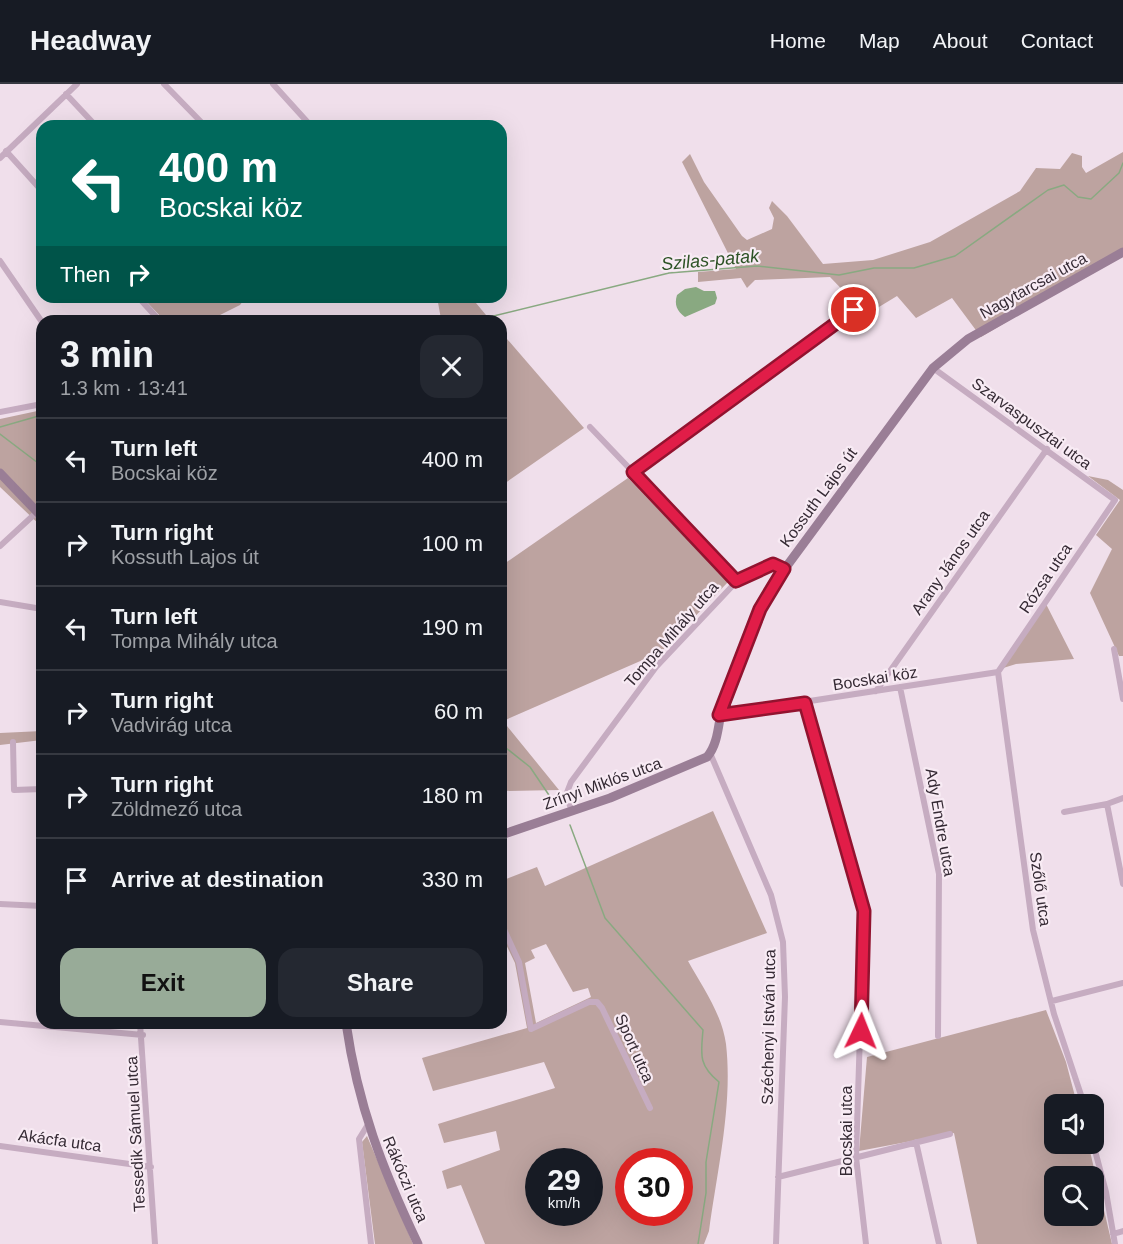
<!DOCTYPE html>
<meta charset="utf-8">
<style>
body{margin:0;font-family:Arial,sans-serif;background:#242831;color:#f1f3f6;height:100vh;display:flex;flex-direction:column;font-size:22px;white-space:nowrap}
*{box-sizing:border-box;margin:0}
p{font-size:20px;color:#9ea1a6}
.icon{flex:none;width:33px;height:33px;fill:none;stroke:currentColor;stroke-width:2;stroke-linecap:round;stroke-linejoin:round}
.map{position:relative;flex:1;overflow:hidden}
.drawer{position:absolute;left:36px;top:231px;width:471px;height:714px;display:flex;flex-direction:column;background:#171b24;border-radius:18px;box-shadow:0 6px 24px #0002}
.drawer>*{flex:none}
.guide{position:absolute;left:36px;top:36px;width:471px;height:183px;border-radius:18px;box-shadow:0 6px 24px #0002;background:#00695c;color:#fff;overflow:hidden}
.controls{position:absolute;left:1044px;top:1010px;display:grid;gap:12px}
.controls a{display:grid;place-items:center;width:60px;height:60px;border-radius:12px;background:#171b24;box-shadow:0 6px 24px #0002;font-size:30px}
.speed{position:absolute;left:525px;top:1064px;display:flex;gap:12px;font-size:30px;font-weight:700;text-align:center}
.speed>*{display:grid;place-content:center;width:78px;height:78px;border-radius:50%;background:#171b24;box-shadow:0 6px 24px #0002;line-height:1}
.speed small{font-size:15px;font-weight:400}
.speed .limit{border:9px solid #d22;background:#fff;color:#111}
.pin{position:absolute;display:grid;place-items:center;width:51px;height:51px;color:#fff;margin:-26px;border:3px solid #fff;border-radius:50%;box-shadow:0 2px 6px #0007}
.me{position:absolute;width:66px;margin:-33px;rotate:2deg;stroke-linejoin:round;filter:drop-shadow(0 0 4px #0008)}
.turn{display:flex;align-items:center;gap:21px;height:126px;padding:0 24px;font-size:27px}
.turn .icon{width:78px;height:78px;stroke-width:2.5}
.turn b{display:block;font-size:42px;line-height:51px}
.then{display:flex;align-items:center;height:57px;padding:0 24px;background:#0003;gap:12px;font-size:22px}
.round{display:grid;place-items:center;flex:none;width:63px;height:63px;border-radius:18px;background:#242831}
.summary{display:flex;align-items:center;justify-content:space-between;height:102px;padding:0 24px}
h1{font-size:36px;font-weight:700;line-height:45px}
.primary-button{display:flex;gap:12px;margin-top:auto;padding:12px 24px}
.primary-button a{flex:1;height:69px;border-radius:18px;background:#98ab98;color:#111;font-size:24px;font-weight:700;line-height:69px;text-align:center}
.primary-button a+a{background:#242831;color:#f1f3f6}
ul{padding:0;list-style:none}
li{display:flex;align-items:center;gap:18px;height:84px;padding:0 24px;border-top:2px solid #363941}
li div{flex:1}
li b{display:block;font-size:22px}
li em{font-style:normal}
header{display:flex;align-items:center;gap:36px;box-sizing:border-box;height:84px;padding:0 30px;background:#171b24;border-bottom:2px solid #363941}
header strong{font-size:28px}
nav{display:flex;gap:33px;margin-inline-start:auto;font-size:21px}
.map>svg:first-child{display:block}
.green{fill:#bda3a0;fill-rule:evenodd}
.water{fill:#89a981}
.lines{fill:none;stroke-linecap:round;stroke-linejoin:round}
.stream{stroke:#89a981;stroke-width:1.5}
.minor{stroke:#c6acc1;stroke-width:6}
.secondary{stroke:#9a7e96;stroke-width:9}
.route-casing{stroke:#92132f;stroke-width:15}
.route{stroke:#e11d48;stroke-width:10}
.labels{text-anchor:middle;stroke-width:4.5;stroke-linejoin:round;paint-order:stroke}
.street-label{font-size:16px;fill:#352a34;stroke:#f8ebf4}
.water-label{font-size:18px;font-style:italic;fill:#2c5225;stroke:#f8ebf4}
</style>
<header>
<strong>Headway</strong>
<nav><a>Home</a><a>Map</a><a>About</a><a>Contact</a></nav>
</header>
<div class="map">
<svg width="1123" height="1160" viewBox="0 0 1123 1160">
<rect width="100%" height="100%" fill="#f0dfeb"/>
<path class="green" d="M1123,68V170L981,253L952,214L916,234L897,212L874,226L864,216L857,221L830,193L755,196L747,204L741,194L698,198V188L736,185L682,78L690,70L704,98L742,152L747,156L772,145L774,134L769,124L772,117L787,132L823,180L873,176L930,158L1020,107L1036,84L1060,85L1072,69L1082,72V83L1086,89Z
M142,213H246L240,221L218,232L219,237H165Z
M437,213H471L491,237H433L441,235Z
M501,248L584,344L501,402Z
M42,326V443L0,403V335Z
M1088,392L1108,396L1123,406V572H1119L1090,509L1112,465L1096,451L1120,416Z
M628,394L728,498L661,568L503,637L559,706L501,707V482Z
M1046,520L1074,575L1016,580L1000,585Z
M42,647V656L0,661V649Z
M713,727L767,849L688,877C702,902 722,930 726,960C733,1021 717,1087 709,1147L704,1160H485L461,1101L447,1105L442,1087L500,1066L496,1047L444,1059L438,1040L555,1004L544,978L433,1007L422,974L527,944L515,879L501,850V797L537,783L545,802ZM546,860L573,908L588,904L591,913L536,939L525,879L535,874L531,866ZM538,1077H590V1128H538ZM628,1077H680V1128H628Z
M1046,926L1066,978L1077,1020H1054V1059H1088L1112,1160H977L954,1049L859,1067L867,973ZM1054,1092H1094V1131H1054Z
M367,1052L413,1160H375L362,1058Z"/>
<path class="water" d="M696,203L704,207H715L717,214L715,220L685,233C677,227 674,221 677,211L685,205Z"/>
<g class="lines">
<path class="stream" d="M473,237L669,189L757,182L839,191L874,184H914L955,172L1048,106L1064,101L1078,113L1091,115L1119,89L1123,79
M0,343L42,331
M0,350L42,382
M501,660L530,683L555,720
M570,741L605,834L703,946C701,970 698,981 719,998L706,1078V1109L698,1160"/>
<path class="minor" d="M164,0L205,42
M273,0L311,42
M66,10L96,42
M6,67L42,107
M0,74L77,0
M0,177L42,238
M138,213L160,237
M415,237H417
M933,284L1115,416L998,588
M0,328L42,320
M590,343L737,497
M633,388L854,226
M0,462L37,428
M0,518L42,525
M1114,565L1123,615
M998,588L1033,846L1054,930L1084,1020
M900,603L939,790L938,952
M876,607L1047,365
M805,619L864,827L856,1073L866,1160
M719,631L998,588
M13,658L14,706L42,705
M710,669L771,811L783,858L785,913L776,1160
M1123,714L1107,720L1123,800
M572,727L566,711L571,698L656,583L737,497L773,481L784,485
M1064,728L1107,720
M0,820L42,822
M501,839L519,878L531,945L589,918H597L602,924L650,1024
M1052,917L1123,899
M0,938L143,951
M140,939L155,1160
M367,1042L359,1055L371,1160
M916,1058L939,1160
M1093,1059L1106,1108L1115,1160
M0,1062L151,1083
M778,1093L950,1050
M1113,1150L1123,1147"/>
<path class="secondary" d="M0,389L42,433
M501,751L610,714L707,673C720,658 718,634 724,616C737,574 756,532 778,494L933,284L968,255L1123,168
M346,939C358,1022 382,1084 418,1160"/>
</g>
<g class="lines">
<defs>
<path id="route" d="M854,226L633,388L736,497L773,480L784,485L760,525L719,631L805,619L864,827L861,947"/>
</defs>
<use href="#route" class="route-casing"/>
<use href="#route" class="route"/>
</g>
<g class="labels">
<g class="street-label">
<text transform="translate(1033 201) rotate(-29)" y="6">Nagytarcsai utca</text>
<text transform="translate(1032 339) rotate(36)" y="6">Szarvaspusztai utca</text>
<text transform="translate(818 413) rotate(-54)" y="6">Kossuth Lajos út</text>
<text transform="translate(950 478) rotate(-55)" y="6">Arany János utca</text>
<text transform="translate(1045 494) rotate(-56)" y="6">Rózsa utca</text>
<text transform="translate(671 550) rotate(-49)" y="6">Tompa Mihály utca</text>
<text transform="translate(875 594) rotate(-9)" y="6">Bocskai köz</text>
<text transform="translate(602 699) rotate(-20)" y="6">Zrínyi Miklós utca</text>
<text transform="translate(941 738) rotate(80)" y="6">Ady Endre utca</text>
<text transform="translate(1041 805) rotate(82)" y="6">Szőlő utca</text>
<text transform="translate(768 943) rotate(-89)" y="6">Széchenyi István utca</text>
<text transform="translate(635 964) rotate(66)" y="6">Sport utca</text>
<text transform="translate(846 1047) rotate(-90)" y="6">Bocskai utca</text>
<text transform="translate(135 1050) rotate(-93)" y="6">Tessedik Sámuel utca</text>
<text transform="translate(60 1056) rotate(8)" y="6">Akácfa utca</text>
<text transform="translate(406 1095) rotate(67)" y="6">Rákóczi utca</text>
</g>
<g class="water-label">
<text transform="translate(710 176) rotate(-5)" y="6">Szilas-patak</text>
</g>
</g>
</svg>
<div class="controls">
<a><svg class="icon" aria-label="sound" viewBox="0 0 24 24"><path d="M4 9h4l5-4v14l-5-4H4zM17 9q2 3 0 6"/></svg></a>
<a><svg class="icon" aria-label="search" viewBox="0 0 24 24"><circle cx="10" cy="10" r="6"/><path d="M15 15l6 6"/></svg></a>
</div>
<div class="speed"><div>29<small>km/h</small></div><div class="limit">30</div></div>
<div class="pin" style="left:854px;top:226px;background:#d93025"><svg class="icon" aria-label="arrive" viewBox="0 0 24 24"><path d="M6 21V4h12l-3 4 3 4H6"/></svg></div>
<svg class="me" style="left:861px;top:947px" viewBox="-20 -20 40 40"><path d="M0-17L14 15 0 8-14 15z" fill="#e11d48" stroke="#fff" stroke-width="4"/></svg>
<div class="guide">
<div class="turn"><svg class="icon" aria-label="left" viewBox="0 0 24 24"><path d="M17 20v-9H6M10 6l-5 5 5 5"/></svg><div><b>400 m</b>Bocskai köz</div></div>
<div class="then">Then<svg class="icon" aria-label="right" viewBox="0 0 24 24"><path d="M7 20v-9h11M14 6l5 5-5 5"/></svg></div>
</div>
<section class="drawer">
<div class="summary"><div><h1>3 min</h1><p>1.3 km · 13:41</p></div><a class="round"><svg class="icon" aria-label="close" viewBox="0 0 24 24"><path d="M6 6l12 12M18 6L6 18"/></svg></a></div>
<ul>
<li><svg class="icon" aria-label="left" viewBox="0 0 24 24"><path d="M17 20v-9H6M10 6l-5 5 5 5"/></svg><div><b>Turn left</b><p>Bocskai köz</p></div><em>400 m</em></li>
<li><svg class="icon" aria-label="right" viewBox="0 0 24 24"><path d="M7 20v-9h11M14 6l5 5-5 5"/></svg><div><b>Turn right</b><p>Kossuth Lajos út</p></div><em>100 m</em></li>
<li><svg class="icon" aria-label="left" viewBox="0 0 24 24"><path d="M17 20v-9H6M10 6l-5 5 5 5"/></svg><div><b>Turn left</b><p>Tompa Mihály utca</p></div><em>190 m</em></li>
<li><svg class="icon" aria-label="right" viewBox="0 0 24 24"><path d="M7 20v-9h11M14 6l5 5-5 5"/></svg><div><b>Turn right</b><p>Vadvirág utca</p></div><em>60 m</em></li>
<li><svg class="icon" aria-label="right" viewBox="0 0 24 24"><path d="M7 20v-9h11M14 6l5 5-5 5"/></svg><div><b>Turn right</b><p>Zöldmező utca</p></div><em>180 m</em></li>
<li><svg class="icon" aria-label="arrive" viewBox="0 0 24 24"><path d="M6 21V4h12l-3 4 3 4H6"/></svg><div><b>Arrive at destination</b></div><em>330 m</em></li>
</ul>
<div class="primary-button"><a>Exit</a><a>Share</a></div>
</section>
</div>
